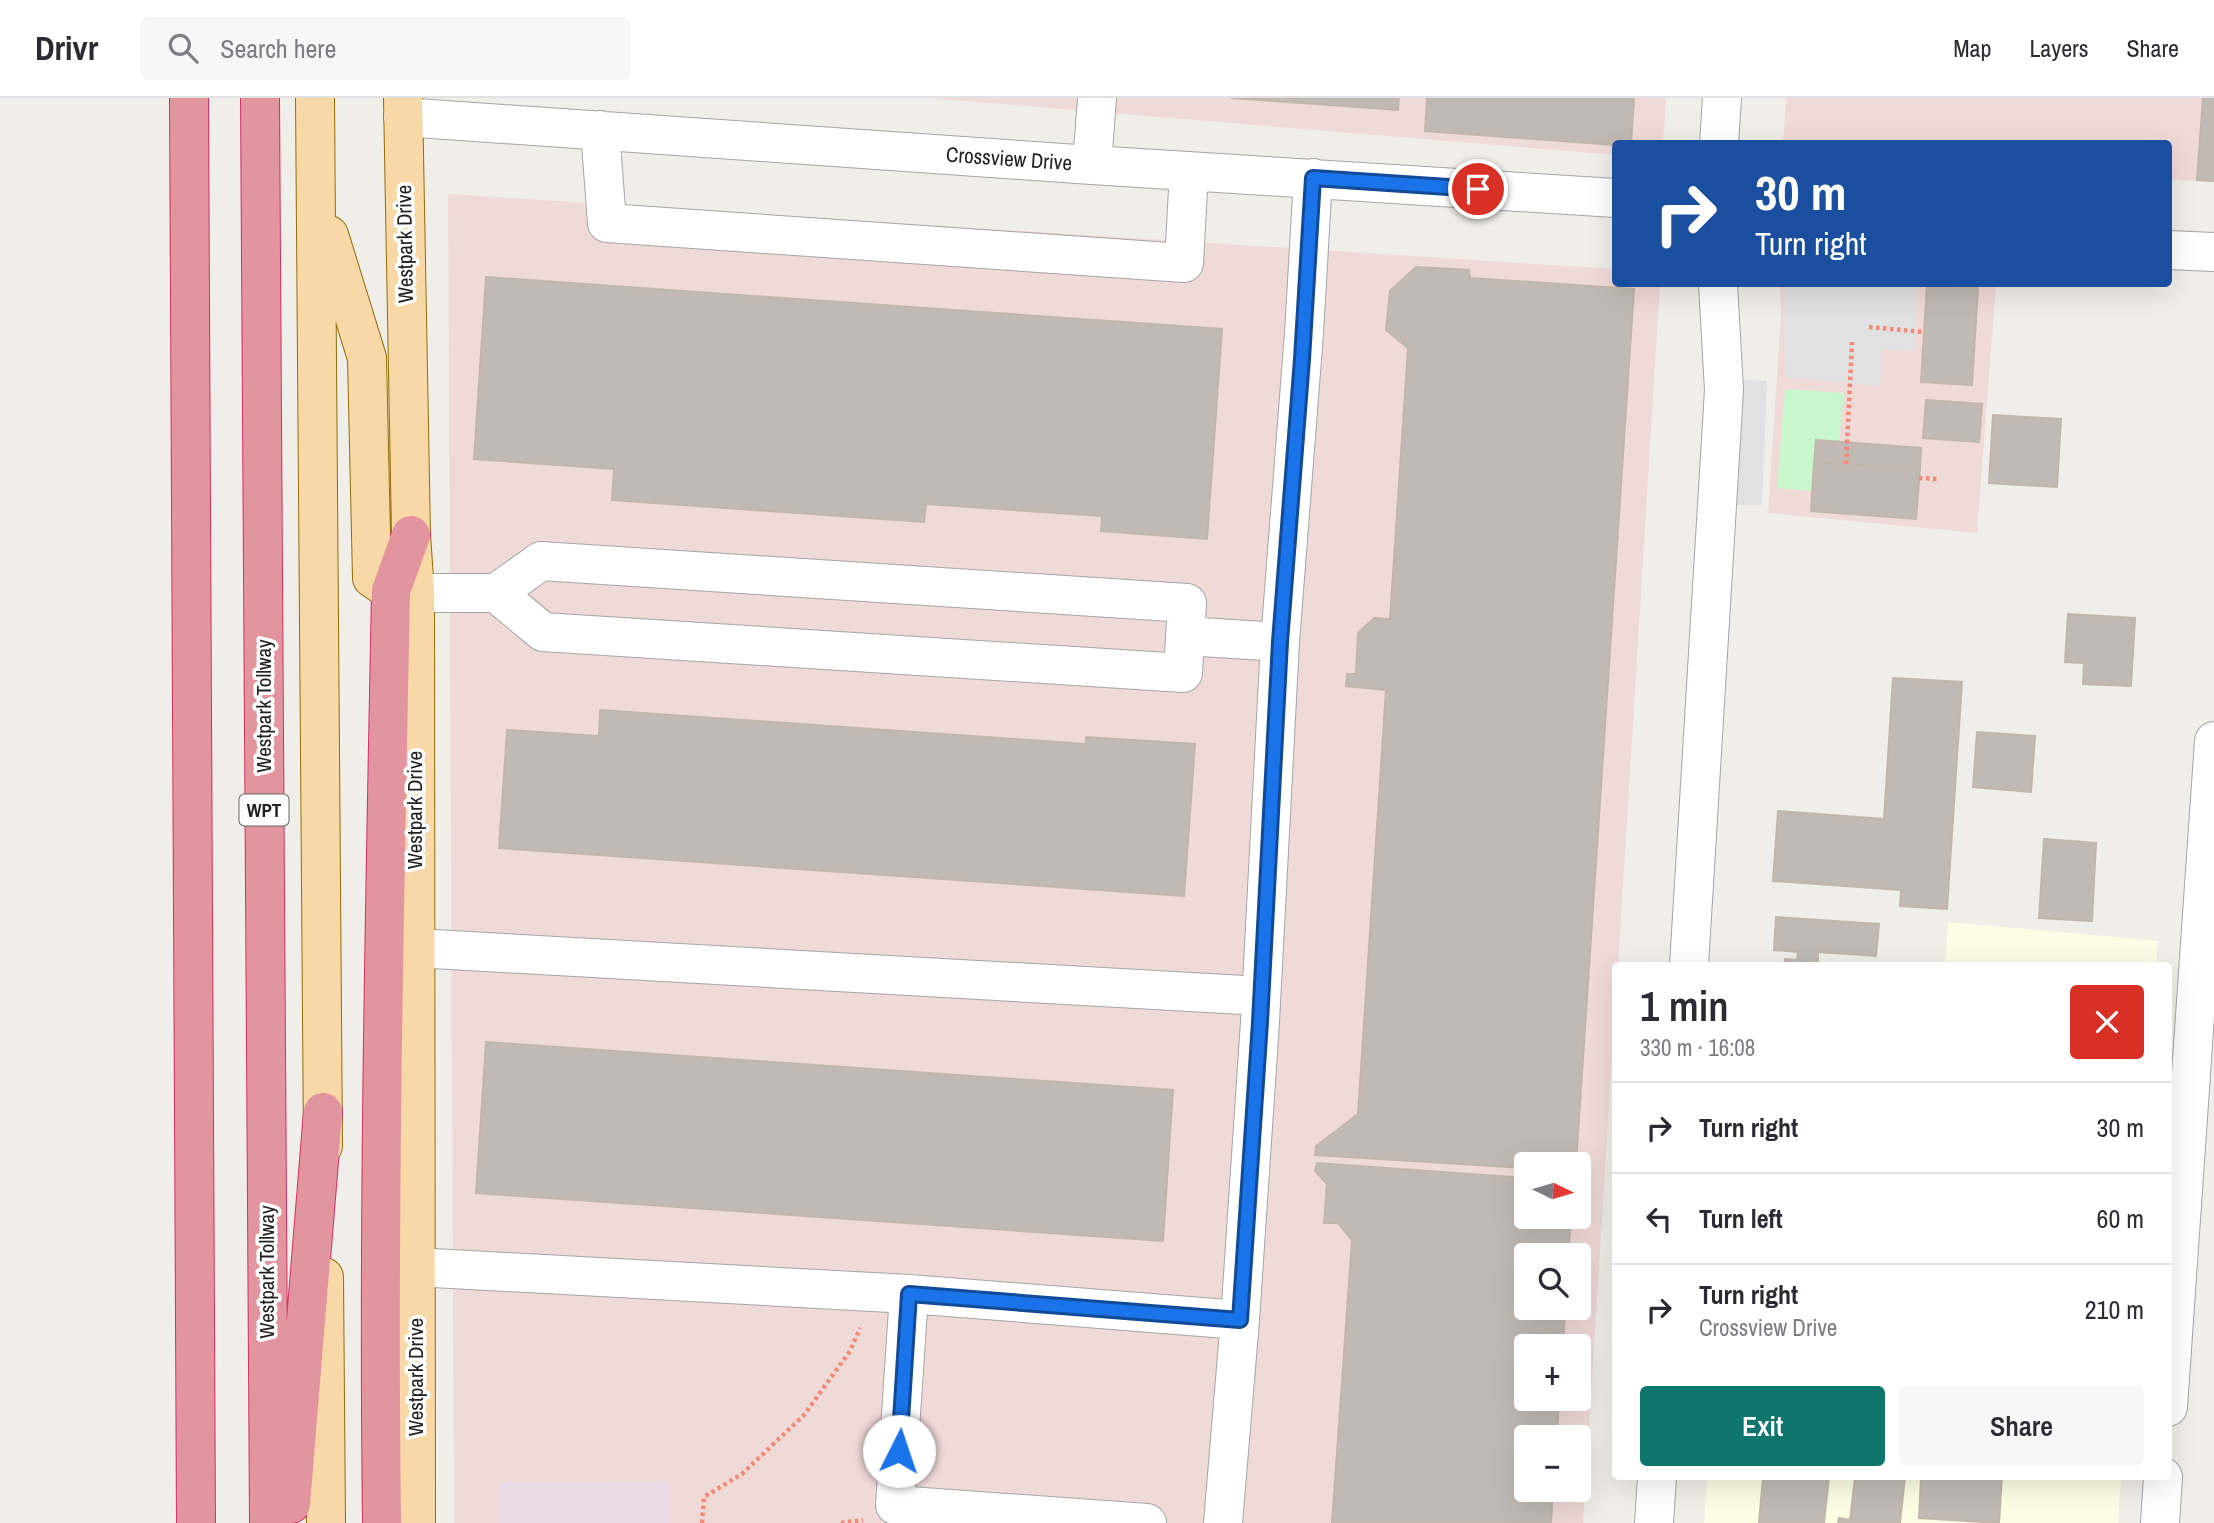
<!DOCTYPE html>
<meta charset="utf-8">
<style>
body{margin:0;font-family:"Archivo Narrow",sans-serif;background:#f7f7f7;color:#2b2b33;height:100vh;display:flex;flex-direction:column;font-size:26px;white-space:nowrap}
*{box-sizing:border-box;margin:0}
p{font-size:23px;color:#7c7c81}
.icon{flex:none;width:38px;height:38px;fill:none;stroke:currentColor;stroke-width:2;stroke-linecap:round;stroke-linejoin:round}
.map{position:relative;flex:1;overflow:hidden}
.sheet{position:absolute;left:1612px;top:864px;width:560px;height:518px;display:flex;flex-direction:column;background:#fff;border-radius:7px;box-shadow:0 7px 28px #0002}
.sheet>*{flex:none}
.top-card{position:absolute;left:1612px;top:42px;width:560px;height:147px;border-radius:7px;box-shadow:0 7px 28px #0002;background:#1a4fa0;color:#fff;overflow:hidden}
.needle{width:46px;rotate:95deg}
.buttons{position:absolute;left:1514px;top:1054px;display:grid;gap:14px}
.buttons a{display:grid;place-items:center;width:77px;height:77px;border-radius:7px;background:#fff;box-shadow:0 7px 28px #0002;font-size:35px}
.pin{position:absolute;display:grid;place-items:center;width:60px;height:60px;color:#fff;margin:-30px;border:4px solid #fff;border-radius:50%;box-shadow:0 2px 7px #0007}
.me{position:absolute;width:77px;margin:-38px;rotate:4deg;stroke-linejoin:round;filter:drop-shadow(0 0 5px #0008)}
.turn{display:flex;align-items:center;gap:24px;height:147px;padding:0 28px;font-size:32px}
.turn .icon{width:91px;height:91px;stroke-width:2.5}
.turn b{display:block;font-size:49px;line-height:60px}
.round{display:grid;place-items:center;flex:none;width:74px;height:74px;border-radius:7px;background:#f7f7f7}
.headline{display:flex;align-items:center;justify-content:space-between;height:119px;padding:0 28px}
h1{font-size:42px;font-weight:600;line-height:52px}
.cta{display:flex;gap:14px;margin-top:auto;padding:14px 28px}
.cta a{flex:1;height:80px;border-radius:7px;background:#0f766e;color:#fff;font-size:28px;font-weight:600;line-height:80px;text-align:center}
.cta a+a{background:#f7f7f7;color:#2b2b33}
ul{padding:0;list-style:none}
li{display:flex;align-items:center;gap:21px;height:91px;padding:0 28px;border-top:2px solid #e1e1e2}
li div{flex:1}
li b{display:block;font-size:26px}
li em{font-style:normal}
header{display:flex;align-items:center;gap:42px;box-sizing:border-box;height:98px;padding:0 35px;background:#fff;border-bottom:2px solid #e1e1e2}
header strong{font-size:33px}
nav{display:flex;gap:38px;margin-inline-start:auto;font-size:24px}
.search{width:490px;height:63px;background:#f7f7f7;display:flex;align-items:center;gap:18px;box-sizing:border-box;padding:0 24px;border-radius:7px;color:#7c7c81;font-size:26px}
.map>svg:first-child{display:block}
.commercial{fill:#f0dad8;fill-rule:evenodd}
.industrial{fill:#e9dae5}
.education{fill:#fcfde4}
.park{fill:#c8f7ce}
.parking{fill:#e1e1e1}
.building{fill:#c1bab4;stroke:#c1b6ab;stroke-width:2}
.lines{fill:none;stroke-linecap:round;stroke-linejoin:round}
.minor-casing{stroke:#a5a5a5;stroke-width:40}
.major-casing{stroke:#946d09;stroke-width:40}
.highway-casing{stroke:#d13260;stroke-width:40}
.path{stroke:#f28a77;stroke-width:4.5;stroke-dasharray:3.5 3.5;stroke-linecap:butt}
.minor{stroke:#fff;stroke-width:38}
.major{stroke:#f7d8a6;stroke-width:38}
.highway{stroke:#e2959f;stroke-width:38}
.route-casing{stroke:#114b97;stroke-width:18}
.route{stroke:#1a73e8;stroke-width:12}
.labels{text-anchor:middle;stroke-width:7;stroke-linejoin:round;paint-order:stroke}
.shield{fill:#fff;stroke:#646464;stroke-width:2}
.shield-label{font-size:19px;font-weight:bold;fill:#212121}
.street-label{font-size:21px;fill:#212121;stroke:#fff}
</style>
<header>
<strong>Drivr</strong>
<div class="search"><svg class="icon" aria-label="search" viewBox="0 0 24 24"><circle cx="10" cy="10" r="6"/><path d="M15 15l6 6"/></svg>Search here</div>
<nav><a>Map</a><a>Layers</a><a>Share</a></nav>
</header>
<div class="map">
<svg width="2214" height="1425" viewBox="0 0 2214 1425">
<rect width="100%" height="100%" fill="#f0eee8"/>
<path class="commercial" d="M928,0H1666L1663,45L1615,46V57Z
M1786,0H2214V84L2168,81V46H1783Z
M448,96L1615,171V186H1660L1618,868H1615V910L1583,1425H454ZM1526,1066H1578V1118H1526ZM1526,1157H1578V1209H1526ZM1526,1248H1578V1300H1526ZM1526,1339H1578V1391H1526Z
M1780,186H1996L1977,435L1768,415L1781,217Z"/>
<path class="industrial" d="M670,1383V1425H500V1384Z"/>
<path class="education" d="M1948,824L2158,843L2156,868H1945Z
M1707,1379H2121L2118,1425H1704Z"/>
<path class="park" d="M1785,291L1844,295L1839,344L1816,342L1812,393L1777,390Z"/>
<path class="parking" d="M1785,186H1918L1914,253L1882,251L1880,288L1786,279Z
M1741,282L1767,283L1762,407H1736Z"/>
<path class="building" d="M1231,0H1399L1398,12Z
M1427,0H1634L1631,46L1615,47L1425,33Z
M2203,0H2214V83L2197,82Z
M1416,169L1469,172L1470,180L1634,191L1576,1066H1526V1070L1315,1057L1316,1048L1358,1016L1386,592L1346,588L1347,576H1356L1358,535L1374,520L1390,521L1408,250L1386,232L1390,193Z
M486,179L1222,231L1207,441L1101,433L1102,418L926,406L924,424L612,402L614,371L474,361Z
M1927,186L1978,190L1972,287L1921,284Z
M1926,302L1982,306L1979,344L1923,340Z
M1993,317L2061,321L2057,389L1989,385Z
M1816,342L1921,350L1920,371L1814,364Z
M1814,364L1920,371L1916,421L1811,413Z
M2068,516L2135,520L2131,588L2083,586L2084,565L2065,564Z
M1893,580L1962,584L1947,811L1900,808L1901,792L1773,783L1778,713L1884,721Z
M600,612L1086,646V639L1195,646L1184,798L499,750L507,632L599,638Z
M1977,634L2035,638L2031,694L1973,689Z
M2044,741L2096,745L2092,823L2039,820Z
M1776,819L1879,826L1876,858L1818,854V866L1821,868H1784L1785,861L1797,862L1798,854L1774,852Z
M486,944L1173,992L1163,1143L476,1095Z
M1317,1065L1526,1080V1118H1571L1568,1157H1526V1209H1565L1563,1248H1526V1300H1559L1557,1339H1526V1391H1553L1551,1425H1332L1352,1142L1338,1125H1324L1327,1086L1315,1073Z
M1763,1379H1829L1824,1425H1759Z
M1855,1379H1905L1900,1425H1838L1839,1420L1850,1422Z
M1921,1379H2002L1999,1425L1919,1420Z"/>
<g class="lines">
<defs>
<path id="minor" d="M403,19L1092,67L1615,100
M600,32L607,125L1184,165L1189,73
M1719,46L1722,0
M1092,67L1097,0
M2168,152L2214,154
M541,463L1187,505L1183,575L543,534L496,495Z
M415,495H496
M1185,538L1280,544
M415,850L1261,898
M1689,868L1724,292L1718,186
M415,1169L909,1196L1240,1222
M909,1196L895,1407L1147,1425
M2168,1309L2214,643
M1223,1425L1240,1222L1260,924L1280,544L1304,235L1313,80
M1654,1425L1657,1379
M2160,1425L2163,1379"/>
<path id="major" d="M315,0L323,1048
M403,0L411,437L415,495L416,1425
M329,137L367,260L372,480L391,493L415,495
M324,1179L326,1425"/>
<path id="highway" d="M189,0L196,1425
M260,0L269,1425
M291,1406L323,1014
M382,1425C378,1114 385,804 391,493L411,437"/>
</defs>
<use href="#minor" class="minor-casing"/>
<use href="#major" class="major-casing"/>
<use href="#highway" class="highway-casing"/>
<path class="path" d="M1869,229L1924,234
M1846,366L1852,244
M1919,380L1938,381
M702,1425L704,1399L742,1376L804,1317L850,1253L860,1230
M841,1425L863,1422"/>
<use href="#minor" class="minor"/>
<use href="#major" class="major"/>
<use href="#highway" class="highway"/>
</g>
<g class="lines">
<defs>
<path id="route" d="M899,1353L909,1196L1240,1222L1260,924L1280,544L1302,261L1313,80L1478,91"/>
</defs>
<use href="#route" class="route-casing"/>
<use href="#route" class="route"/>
</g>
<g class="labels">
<rect class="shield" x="239.5" y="696.5" width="49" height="31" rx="5"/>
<g class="shield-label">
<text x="264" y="719">WPT</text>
</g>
<g class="street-label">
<text transform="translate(1009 61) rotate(4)" y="7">Crossview Drive</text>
<text transform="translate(405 146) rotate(-91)" y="7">Westpark Drive</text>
<text transform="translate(264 608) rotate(-90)" y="7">Westpark Tollway</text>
<text transform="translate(415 712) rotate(-90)" y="7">Westpark Drive</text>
<text transform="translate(267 1174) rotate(-90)" y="7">Westpark Tollway</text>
<text transform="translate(416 1279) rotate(-90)" y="7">Westpark Drive</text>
</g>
</g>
</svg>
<div class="buttons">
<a><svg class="needle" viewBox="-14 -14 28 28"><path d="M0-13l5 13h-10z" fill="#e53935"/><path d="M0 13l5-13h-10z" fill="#7c7c81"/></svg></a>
<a><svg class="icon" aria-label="search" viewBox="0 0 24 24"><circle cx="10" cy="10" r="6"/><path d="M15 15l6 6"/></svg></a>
<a>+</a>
<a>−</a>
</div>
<div class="pin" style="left:1478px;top:91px;background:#d93025"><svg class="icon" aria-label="arrive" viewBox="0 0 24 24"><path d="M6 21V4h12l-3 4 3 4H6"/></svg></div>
<svg class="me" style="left:899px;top:1353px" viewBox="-20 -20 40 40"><circle r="19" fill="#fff"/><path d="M0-13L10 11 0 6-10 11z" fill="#1a73e8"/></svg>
<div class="top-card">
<div class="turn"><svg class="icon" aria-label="right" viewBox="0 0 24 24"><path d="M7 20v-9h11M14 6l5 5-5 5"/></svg><div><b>30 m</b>Turn right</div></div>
</div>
<section class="sheet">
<div class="headline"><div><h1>1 min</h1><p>330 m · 16:08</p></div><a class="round" style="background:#d93025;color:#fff"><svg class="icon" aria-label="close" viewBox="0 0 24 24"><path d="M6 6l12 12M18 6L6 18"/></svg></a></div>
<ul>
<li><svg class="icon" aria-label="right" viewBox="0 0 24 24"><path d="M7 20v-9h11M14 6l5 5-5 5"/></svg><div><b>Turn right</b></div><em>30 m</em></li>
<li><svg class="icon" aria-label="left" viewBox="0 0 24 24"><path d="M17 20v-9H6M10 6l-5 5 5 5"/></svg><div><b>Turn left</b></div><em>60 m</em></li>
<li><svg class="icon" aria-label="right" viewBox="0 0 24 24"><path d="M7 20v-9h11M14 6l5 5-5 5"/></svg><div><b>Turn right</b><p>Crossview Drive</p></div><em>210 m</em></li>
</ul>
<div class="cta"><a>Exit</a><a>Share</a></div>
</section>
</div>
